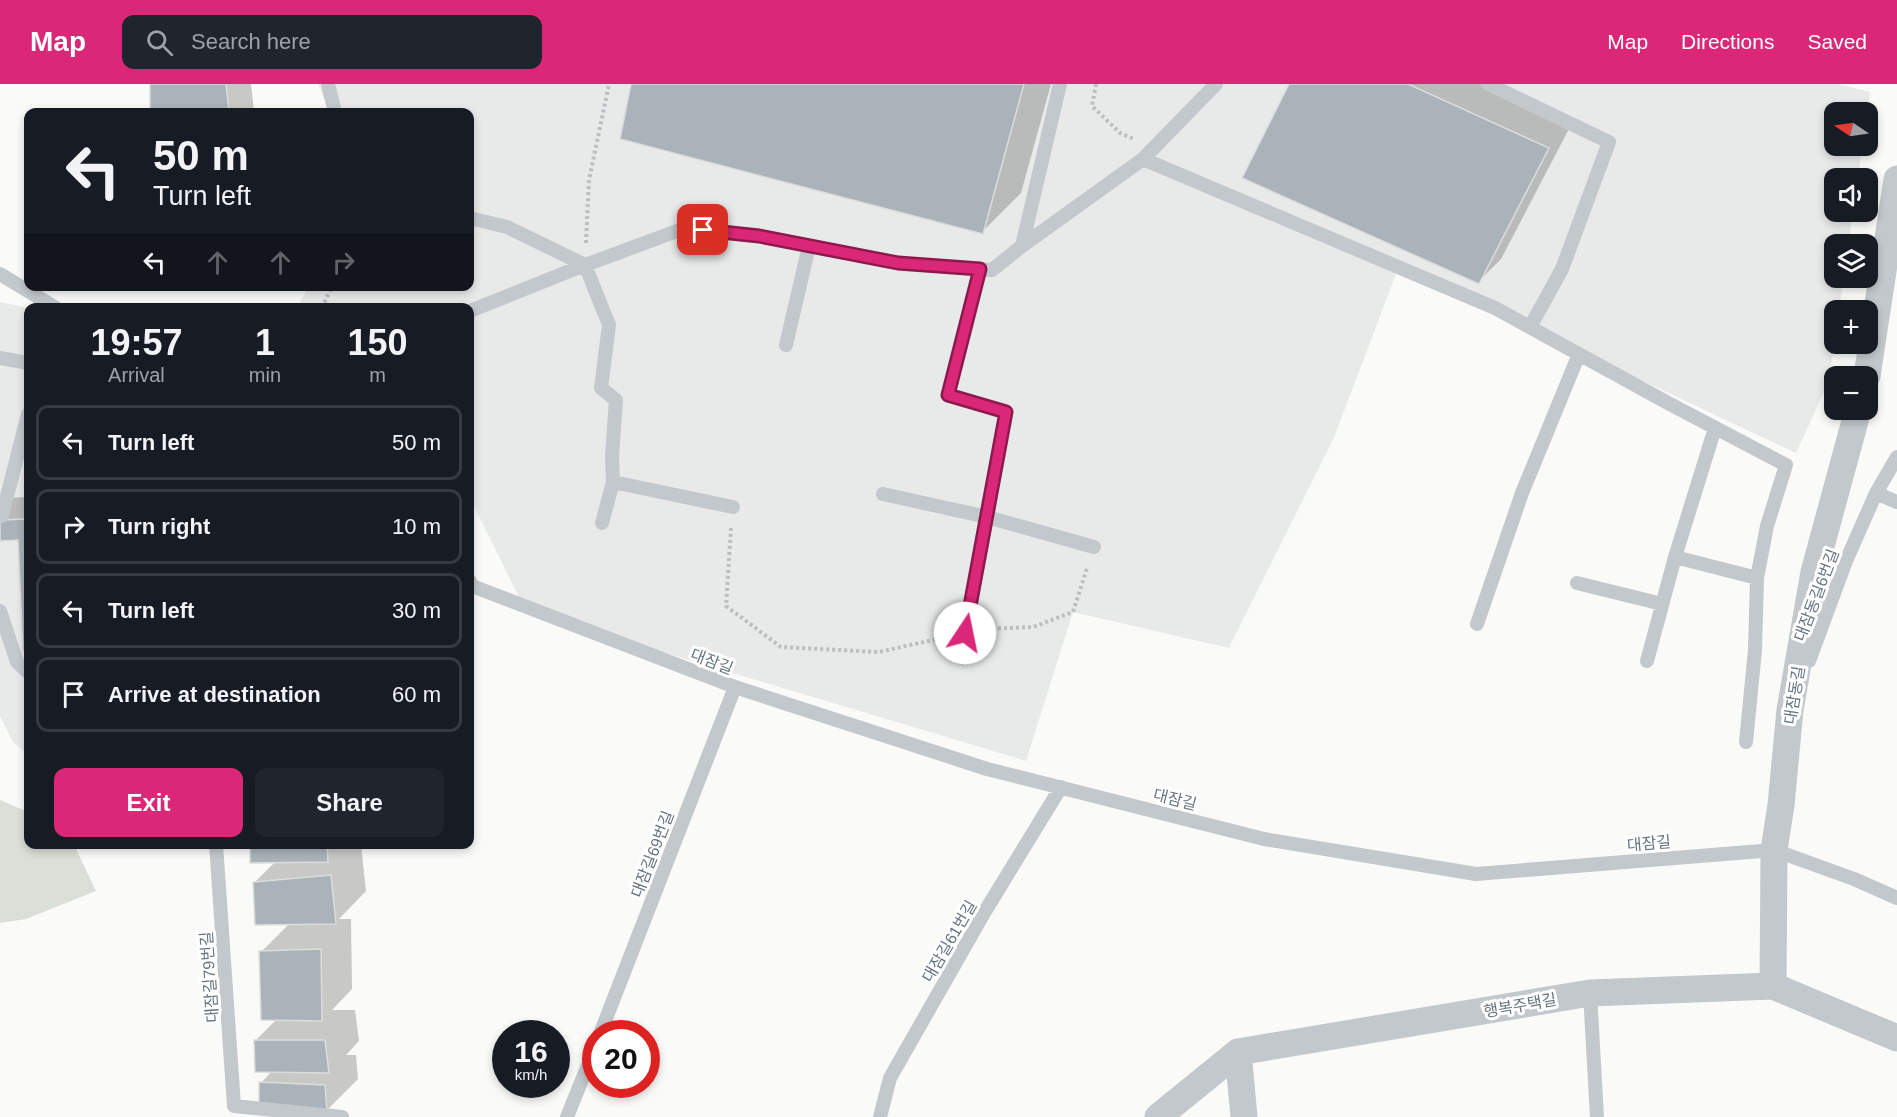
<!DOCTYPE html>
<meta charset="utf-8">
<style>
body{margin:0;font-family:Helvetica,"Noto Sans KR",sans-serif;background:#20242c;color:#f1f3f6;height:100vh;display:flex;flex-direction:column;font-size:22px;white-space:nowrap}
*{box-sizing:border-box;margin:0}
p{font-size:20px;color:#9ea1a6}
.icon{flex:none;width:33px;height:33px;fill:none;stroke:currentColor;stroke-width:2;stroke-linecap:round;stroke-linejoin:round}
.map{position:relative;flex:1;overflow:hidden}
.sheet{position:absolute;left:24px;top:219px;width:450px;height:546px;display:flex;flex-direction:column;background:#171b24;border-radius:12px;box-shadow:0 3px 9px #0003}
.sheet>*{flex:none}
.guide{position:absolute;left:24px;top:24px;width:450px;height:183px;border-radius:12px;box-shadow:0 3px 9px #0003;background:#171b24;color:#f1f3f6;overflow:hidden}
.needle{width:39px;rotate:283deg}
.buttons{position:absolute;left:1824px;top:18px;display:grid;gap:12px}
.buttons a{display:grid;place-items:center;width:54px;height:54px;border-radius:12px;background:#171b24;box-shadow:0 3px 9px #0003;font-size:30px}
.speed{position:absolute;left:492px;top:936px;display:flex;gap:12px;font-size:30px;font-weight:700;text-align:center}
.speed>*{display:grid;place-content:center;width:78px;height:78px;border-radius:50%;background:#171b24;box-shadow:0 3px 9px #0003;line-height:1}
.speed small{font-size:15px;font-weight:400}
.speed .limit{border:9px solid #d22;background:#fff;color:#111}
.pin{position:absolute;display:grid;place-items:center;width:51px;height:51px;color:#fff;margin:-26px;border-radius:12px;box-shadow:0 3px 9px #0006}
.me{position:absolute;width:66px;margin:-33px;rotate:11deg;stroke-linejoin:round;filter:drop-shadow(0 0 4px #0008)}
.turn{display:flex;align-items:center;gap:21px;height:126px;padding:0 30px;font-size:27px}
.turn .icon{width:78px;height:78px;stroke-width:2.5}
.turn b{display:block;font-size:42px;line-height:51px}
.lanes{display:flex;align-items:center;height:57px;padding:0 30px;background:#0003;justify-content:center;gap:30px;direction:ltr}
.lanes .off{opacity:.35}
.eta{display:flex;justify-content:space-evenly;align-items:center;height:102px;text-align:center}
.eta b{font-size:36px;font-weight:600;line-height:42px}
.button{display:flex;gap:12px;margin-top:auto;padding:12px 30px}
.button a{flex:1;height:69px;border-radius:12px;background:#db2777;color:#fff;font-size:24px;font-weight:600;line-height:69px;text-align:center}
.button a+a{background:#20242c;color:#f1f3f6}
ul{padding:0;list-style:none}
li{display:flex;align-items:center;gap:18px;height:75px;margin:0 12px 9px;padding:0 18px;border:3px solid #363941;border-radius:12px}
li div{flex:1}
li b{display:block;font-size:22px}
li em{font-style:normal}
header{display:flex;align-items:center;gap:36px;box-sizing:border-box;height:84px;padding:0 30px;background:#db2777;color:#fff}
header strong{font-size:28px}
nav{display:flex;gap:33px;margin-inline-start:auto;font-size:21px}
.search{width:420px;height:54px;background:#20242c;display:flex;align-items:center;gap:15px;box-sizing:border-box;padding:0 21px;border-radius:12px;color:#9ea1a6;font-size:22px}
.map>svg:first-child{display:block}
.built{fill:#e8e9e9}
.green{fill:#dadfd7}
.shadow{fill:#0003}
.building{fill:#aab3b9;stroke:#dcdcda;stroke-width:1.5}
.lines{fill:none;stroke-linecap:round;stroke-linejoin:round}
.path{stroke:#bbbfc2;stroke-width:4;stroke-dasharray:3 3;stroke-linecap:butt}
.lane{stroke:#c3c8cc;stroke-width:14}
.street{stroke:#c3c8cc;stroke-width:27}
.route-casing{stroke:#8e194d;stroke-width:15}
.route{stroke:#db2777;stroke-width:10}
.labels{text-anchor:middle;stroke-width:6;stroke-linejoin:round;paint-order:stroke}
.street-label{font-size:16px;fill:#657683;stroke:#fff}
</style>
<header>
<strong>Map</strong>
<div class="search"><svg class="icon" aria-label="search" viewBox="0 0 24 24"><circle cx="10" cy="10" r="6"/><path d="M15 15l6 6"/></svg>Search here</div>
<nav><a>Map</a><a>Directions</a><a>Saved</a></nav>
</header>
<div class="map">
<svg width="1897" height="1033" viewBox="0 0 1897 1033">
<rect width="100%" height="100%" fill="#fafaf8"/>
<path class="built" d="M318,0H1838L1870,8L1867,28H1834V62H1862L1858,94H1834V128H1853L1848,160H1834V194H1844L1839,226H1834V259L1829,297L1796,369L1399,182L1333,356L1229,564L1073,528L1026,677L526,527L470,414V224H296L309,203L470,202V28H330Z
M0,218L28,224V671L13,658L0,632Z"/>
<path class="green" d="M0,716L28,728V760L74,761L96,807L26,835L0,839Z"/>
<path class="shadow" d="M152,0H251L254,28H151Z
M633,0H1051L1021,109L982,148Z
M1291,0H1480L1571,41L1501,175L1478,198Z
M28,413V567L25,566L20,454L0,455V414Z
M251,760H343L341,763L361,761L366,807L339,835H351L352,905L332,926H355L359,957L346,971H356L358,995L327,1026L261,999L272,987L256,956L277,935L261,868L290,839L255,798L276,777Z"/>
<path class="building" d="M150,0H226L229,28H150Z
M631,0H1024L983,150L620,55Z
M1289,0H1408L1549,64L1479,200L1242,94Z
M28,435V568L23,567L18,456L0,457V436Z
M250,760H327L328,778L250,779Z
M331,791L336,840L255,841L253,798Z
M321,865L322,937L261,936L259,867Z
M254,956H325L329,989L255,988Z
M259,998L325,1001L327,1027L259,1022Z"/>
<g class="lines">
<path class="path" d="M1096,0L1092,22L1120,49L1134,55
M586,159L589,96L609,0
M322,224L332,202
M731,444L726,522L781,563L879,568L946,553
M986,545L1033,543L1073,528L1087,484"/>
<path class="lane" d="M328,0L335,28
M1488,0L1609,58L1562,185L1530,243
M1143,75L1495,224L1668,319L1786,381L1767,442L1757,494L1755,566L1746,658
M470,134L507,143L585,181L609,241L601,304L616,316L612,372L613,398L733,423
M1022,162L1060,0
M980,185L948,311L1006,328L987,433L1094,463
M0,190L56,224
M470,227L572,186L685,144L759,152L898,179L992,186L1022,162L1143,75L1216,0
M786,261L809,162
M0,274L28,279
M1897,373L1876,409L1897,418
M883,410L987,433L965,549
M2,432L28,330
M602,439L613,398
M1675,473L1715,344
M470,497L472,502L735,603L987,685L1264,755L1476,790L1774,766L1854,795L1897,814
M1577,499L1662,520
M0,527L17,578L28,588
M1477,540L1522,409L1579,270
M1647,577L1675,473L1757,494
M1809,577L1846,477L1876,409
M216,760L234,1022L342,1033
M1590,909L1597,1033
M600,950L735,603
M567,1033L596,961
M880,1033L890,994L984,829L1061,703"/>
<path class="street" d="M1867,292L1897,95
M1773,902L1774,766L1781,721L1790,626L1814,488L1858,326
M1238,968L1244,1033
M1158,1033L1238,968L1590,909L1773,902L1897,954"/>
</g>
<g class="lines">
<defs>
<path id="route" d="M703,146L759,152L898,179L980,185L948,311L1006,328L965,549"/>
</defs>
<use href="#route" class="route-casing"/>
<use href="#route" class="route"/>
</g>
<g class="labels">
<g class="street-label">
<text transform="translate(1816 511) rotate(-69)" y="6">대잠동길6번길</text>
<text transform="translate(712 577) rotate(21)" y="6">대잠길</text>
<text transform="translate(1794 611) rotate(-81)" y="6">대잠동길</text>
<text transform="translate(1175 715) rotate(14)" y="6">대잠길</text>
<text transform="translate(1649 759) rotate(-5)" y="6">대잠길</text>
<text transform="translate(652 770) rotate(-69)" y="6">대잠길69번길</text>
<text transform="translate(949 857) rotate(-60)" y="6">대잠길61번길</text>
<text transform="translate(209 893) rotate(-94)" y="6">대잠길79번길</text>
<text transform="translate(1520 921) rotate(-10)" y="6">행복주택길</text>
</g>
</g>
</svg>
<div class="buttons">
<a><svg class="needle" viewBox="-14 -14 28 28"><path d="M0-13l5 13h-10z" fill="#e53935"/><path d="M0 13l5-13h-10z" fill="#9ea1a6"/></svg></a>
<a><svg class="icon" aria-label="sound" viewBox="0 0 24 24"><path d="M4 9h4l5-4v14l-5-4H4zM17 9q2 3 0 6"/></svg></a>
<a><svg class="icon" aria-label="layers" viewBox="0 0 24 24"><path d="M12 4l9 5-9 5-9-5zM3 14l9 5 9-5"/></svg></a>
<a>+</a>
<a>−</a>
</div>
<div class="speed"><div>16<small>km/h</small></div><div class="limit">20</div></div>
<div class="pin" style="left:703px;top:146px;background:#d93025"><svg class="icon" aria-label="arrive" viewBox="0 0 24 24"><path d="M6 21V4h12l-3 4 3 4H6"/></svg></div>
<svg class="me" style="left:965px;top:549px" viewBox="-20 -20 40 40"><circle r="19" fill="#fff"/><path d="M0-13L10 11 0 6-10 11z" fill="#db2777"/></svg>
<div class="guide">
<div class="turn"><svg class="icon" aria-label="left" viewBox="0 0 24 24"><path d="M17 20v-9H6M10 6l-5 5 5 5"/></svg><div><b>50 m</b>Turn left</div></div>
<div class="lanes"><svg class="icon" aria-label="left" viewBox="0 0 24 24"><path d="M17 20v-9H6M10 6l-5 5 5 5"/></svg><svg class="icon off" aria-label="ahead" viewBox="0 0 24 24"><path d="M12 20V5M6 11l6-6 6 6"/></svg><svg class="icon off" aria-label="ahead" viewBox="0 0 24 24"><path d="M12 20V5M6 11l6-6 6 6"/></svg><svg class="icon off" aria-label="right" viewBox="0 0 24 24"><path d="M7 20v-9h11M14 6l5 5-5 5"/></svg></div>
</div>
<section class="sheet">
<div class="eta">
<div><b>19:57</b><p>Arrival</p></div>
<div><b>1</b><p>min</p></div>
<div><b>150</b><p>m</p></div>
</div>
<ul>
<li><svg class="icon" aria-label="left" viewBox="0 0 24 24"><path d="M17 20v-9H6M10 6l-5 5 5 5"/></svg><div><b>Turn left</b></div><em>50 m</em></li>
<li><svg class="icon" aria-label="right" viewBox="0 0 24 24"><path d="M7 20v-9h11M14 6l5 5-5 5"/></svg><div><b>Turn right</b></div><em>10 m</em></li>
<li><svg class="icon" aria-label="left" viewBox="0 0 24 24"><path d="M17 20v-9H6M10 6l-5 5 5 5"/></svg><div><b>Turn left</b></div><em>30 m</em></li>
<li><svg class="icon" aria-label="arrive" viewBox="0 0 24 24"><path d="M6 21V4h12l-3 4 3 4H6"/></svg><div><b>Arrive at destination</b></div><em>60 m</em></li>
</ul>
<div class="button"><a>Exit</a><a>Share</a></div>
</section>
</div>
